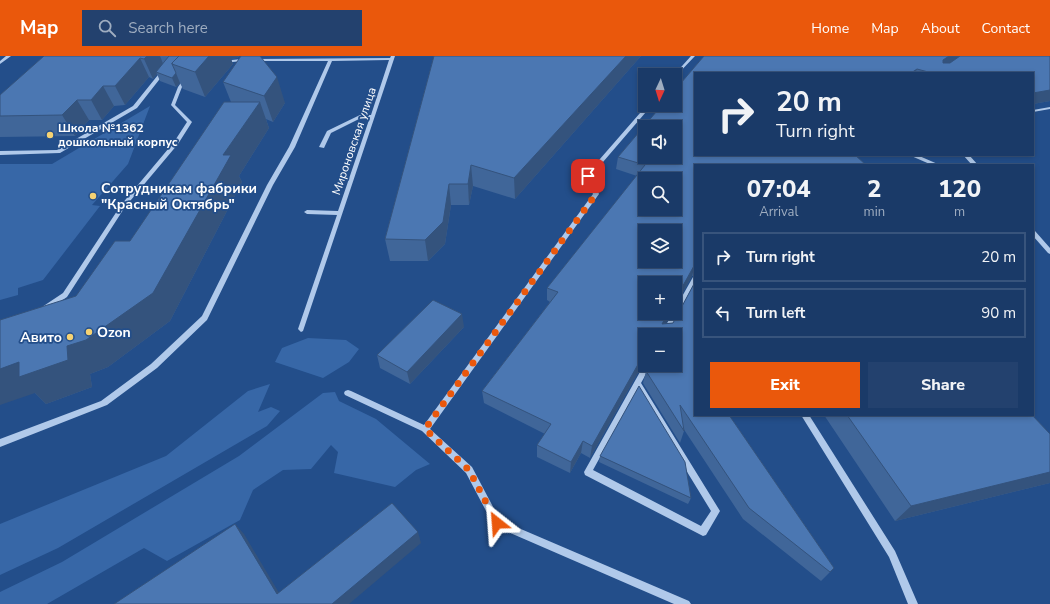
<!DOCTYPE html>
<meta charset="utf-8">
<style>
body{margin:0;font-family:"Nunito Sans",sans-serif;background:#23416e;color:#f1f3f6;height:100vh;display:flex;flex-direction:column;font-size:15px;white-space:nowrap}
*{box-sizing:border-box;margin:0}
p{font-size:13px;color:#9fadc0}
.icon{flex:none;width:22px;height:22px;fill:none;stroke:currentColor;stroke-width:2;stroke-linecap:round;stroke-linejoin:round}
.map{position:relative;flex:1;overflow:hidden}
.panel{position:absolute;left:694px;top:108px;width:340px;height:252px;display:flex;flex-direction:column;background:#1a3a68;border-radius:0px;box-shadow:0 2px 6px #0003,0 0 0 1px #38547c}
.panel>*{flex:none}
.hud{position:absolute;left:694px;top:16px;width:340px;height:84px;border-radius:0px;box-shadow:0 2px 6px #0003,0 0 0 1px #38547c;background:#1a3a68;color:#f1f3f6;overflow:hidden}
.needle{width:26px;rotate:184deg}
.controls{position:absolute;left:638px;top:12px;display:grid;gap:8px}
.controls a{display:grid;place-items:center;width:44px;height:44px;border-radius:0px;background:#1a3a68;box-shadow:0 2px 6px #0003,0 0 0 1px #38547c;font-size:20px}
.pin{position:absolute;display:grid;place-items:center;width:34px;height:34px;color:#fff;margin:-17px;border-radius:8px;box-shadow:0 2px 6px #0006}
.me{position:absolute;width:44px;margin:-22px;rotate:332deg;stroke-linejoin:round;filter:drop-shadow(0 0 3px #0008)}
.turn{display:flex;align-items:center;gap:14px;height:84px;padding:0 16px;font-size:18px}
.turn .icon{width:52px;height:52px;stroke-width:2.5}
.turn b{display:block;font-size:28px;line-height:34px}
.eta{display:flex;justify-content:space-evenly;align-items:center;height:68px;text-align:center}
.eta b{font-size:24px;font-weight:800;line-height:28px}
.primary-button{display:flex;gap:8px;margin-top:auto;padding:8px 16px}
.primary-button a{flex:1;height:46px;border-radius:0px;background:#ea580c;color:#fff;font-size:16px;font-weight:800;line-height:46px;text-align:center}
.primary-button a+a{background:#23416e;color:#f1f3f6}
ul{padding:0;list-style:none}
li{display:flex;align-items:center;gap:12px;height:50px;margin:0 8px 6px;padding:0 8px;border:2px solid #38547c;border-radius:0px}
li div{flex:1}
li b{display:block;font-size:15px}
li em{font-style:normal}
header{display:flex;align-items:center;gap:24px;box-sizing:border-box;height:56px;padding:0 20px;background:#ea580c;color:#fff}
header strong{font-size:19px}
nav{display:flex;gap:22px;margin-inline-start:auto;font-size:14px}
.search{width:280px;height:36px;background:#23416e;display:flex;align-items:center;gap:10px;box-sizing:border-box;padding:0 14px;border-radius:0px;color:#9fadc0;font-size:15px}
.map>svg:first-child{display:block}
.green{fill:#3767a7}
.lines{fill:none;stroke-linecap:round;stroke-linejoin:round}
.minor{fill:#b0c9ea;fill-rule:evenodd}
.wall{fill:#406699;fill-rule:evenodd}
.shaded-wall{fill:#34537d}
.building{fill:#4b77b2;stroke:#34537d;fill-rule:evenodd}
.route{stroke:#ea580c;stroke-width:7;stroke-dasharray:0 12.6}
.poi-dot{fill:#f5d273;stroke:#234e8a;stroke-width:1.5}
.labels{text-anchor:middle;stroke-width:3.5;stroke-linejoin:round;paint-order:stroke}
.far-poi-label{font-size:12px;font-weight:bold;fill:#fff;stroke:#234e8a;text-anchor:start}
.far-street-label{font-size:12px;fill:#fff;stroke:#234e8a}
.poi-label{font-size:14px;font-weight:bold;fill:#fff;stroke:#234e8a;text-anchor:start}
</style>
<header>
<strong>Map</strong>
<div class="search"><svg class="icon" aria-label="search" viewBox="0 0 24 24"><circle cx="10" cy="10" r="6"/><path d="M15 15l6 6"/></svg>Search here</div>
<nav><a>Home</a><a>Map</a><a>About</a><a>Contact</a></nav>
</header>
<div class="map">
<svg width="1050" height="548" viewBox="0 0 1050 548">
<rect width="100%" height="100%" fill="#234e8a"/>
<path class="green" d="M150,50L128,108L92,149L100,150L43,224L18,232V239L0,244V108H52Z
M308,282L346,284L359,293L349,306L323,322L275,306L282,292Z
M270,328L258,356L271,351L280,355L267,370L58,492L0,519V468L166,400L248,335Z
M335,336L339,345L376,363L430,408L416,414L395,431L334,417L338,396L331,389L311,413L283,414L253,434L240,464L167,505L144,492L47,548H0V536L62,506L239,400L323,337Z"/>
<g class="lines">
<path class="minor" d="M6,0H11L0,8V5Z
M391,0H395L303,275L301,276L298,273L337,159L307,158L304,156L307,154L338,155L370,61H363L331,77L324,92L319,91L327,75L360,59H371L389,4L332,5L295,91L273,129L207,264L157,312L107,349L0,391V383L101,345L151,308L202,260L267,129L289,91L328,5H243L222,7H220V5L243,3L390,2Z
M691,0H695L675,21V19H674Z
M162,14L166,15L137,52L60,97L0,99V95L57,94L133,50Z
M185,21L189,22L182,31L175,49L192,66L178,88L125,151L67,241L46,255H42L41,253L42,251L63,237L121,149L174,86L187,66L171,49L178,31Z
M647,49H652L591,120L599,138L430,373L472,411L500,464L689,545L691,548H674L494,470L466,417L422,375L345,339L344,337L345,335L348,334L351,335L424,369L593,138L585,120L586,119Z
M1050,51V53L1033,56V54Z
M909,99H917L940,109H932Z
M963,99H969L978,109H972Z
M1033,174L1035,175L1050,192V198L1048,197L1033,180Z
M693,221H695V229L668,279H660L673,257H675V253Z
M645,307V309H651L641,327L720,455L706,479L703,480L585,419L584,416ZM637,334L711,455L701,470L593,414Z
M801,359H809L895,495L918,548H908L889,501Z"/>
</g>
<path class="wall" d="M44,0H239L237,2L231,3L233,8L205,41L183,33L180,27L176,31L160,25L157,18L153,23L149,21L125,49L114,50L102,64H89L75,80L0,81V39Z
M434,0H641L515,143L473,130L469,149H451L445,188L428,205H390L385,183Z
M704,0H1050V45L1033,48V17H695V99H855L866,109H695V220H692L675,251V227H645V257H672L666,267H673L695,226V359H729L834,512L821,525L743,463L683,372L684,375L680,387L643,327L646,315L648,309H675V279H645V307L644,306L590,402L581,397L570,417L537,401V389L545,378L484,347L482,335L550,246L547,244V232L637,120L616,113L618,101L662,49H675V34ZM645,71H675V101H645ZM645,123H675V153H645ZM645,175H675V205H645Z
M223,26L285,47L273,66L266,63L269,72L239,120L242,126L170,265L108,311L90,318L92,331L46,348L35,337L76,240L130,185L231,46Z
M464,271L410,328L380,312L377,299Z
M824,359H1032L1050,378V427L895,465Z
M600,400L691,442L688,448L599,406Z"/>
<path class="shaded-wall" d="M147,0H160L164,10L156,16L157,18L153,23L144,3Z
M194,0H239L237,2L231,3L233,8L205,41L195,16Z
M626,0H641L515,143L514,122Z
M949,0H960L937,16L943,4Z
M140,2L149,21L125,49L115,30Z
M917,13L915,17H911Z
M176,17L180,27L176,31L172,22Z
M277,21L285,47L273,66L264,40Z
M103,30L114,50L102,64L91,44Z
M1050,34V45L1033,48V37Z
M77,44L89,64L75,80L62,59Z
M260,46L269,72L239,120L242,126L170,265L108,311L90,318L92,331L46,348L35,337L0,349V313L67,290L223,99Z
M471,109L473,130L469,149L468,128Z
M449,128L451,149L445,188L428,205L425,184Z
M695,208L692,220L675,251V244Z
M668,257H672L660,279L662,268Z
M462,258L464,271L410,328L407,316Z
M645,296V301L644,306L590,402L592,390Z
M583,385L581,397L570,417L571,406Z
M1050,416V427L895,465L911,450Z
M235,468L244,478L285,547L277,538Z
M418,476L421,487L349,548H332Z"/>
<path class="building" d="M44,0H147L144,3L140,2L115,30H103L91,44H77L62,59L0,60V39Z
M169,0H179L172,7V8L176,17L172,22L156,16Z
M179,0H209L195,16L172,8V7Z
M241,0H260L277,21L264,40L223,26Z
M434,0H626L514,122L471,109L468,128H449L443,166L425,184L385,183Z
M704,0H949L943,4V7H950L960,0H1050V34L1033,37V17H932L917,13L911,17H695V99H855L866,109H695V208L675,244V227H645V257H668L662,268L673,267L695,226V359H729L834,512L830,516L749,452L680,349L684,375L646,315L648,309H675V279H645V296L592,390L583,385L571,406L537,389L551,368L482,335L558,236L547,232L645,109L618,101L662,49H675V34ZM645,71H675V101H645ZM645,123H675V153H645ZM645,175H675V205H645Z
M224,46H260L223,99H231L153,237L86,284L67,290L68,304L19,321V306L0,313V264L76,240L115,185H130Z
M433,244L462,258L407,316L377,299Z
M639,330L685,406L691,442L600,400Z
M847,359H1032L1050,378V416L911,450Z
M392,447L418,476L332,548H114L235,468L277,538Z"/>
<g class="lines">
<path class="route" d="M497,467L469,414L425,373L596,138L588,120"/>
</g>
<g class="poi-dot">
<circle cx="50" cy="79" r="4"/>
<circle cx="93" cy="140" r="4"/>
<circle cx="89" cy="276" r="4"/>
<circle cx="70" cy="281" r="4"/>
</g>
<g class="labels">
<g class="far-poi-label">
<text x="58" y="76">Школа №1362<tspan x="58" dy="14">дошкольный корпус</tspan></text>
</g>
<g class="far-street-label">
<text transform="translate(354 85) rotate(-71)" y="4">Мироновская улица</text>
</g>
<g class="poi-label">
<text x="101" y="137">Сотрудникам фабрики<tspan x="101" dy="16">"Красный Октябрь"</tspan></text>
<text x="97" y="281">Ozon</text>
<text x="62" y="286" text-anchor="end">Авито</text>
</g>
</g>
</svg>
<div class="controls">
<a><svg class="needle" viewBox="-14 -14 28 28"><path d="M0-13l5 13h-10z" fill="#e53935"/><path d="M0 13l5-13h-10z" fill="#9fadc0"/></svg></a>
<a><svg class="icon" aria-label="sound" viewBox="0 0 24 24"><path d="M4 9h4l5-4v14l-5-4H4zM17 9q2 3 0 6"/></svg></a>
<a><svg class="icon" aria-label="search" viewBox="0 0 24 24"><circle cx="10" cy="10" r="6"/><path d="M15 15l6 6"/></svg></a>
<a><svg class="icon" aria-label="layers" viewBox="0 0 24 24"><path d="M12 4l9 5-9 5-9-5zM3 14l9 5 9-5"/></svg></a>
<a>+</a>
<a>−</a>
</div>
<div class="pin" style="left:588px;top:120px;background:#d93025"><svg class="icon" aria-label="arrive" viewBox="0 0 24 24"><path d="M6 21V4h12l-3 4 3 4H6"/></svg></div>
<svg class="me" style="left:497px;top:467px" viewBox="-20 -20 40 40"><path d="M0-17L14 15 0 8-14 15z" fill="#ea580c" stroke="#fff" stroke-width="4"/></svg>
<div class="hud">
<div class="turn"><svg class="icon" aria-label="right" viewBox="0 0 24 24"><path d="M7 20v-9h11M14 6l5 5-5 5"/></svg><div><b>20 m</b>Turn right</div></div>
</div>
<section class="panel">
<div class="eta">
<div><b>07:04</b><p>Arrival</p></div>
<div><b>2</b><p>min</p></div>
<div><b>120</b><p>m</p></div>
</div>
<ul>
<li><svg class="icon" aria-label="right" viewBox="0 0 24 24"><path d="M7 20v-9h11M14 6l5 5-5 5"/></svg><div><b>Turn right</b></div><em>20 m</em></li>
<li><svg class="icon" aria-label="left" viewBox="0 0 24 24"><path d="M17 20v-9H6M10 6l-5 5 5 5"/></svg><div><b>Turn left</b></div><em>90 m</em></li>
</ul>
<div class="primary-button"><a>Exit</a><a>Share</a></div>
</section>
</div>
